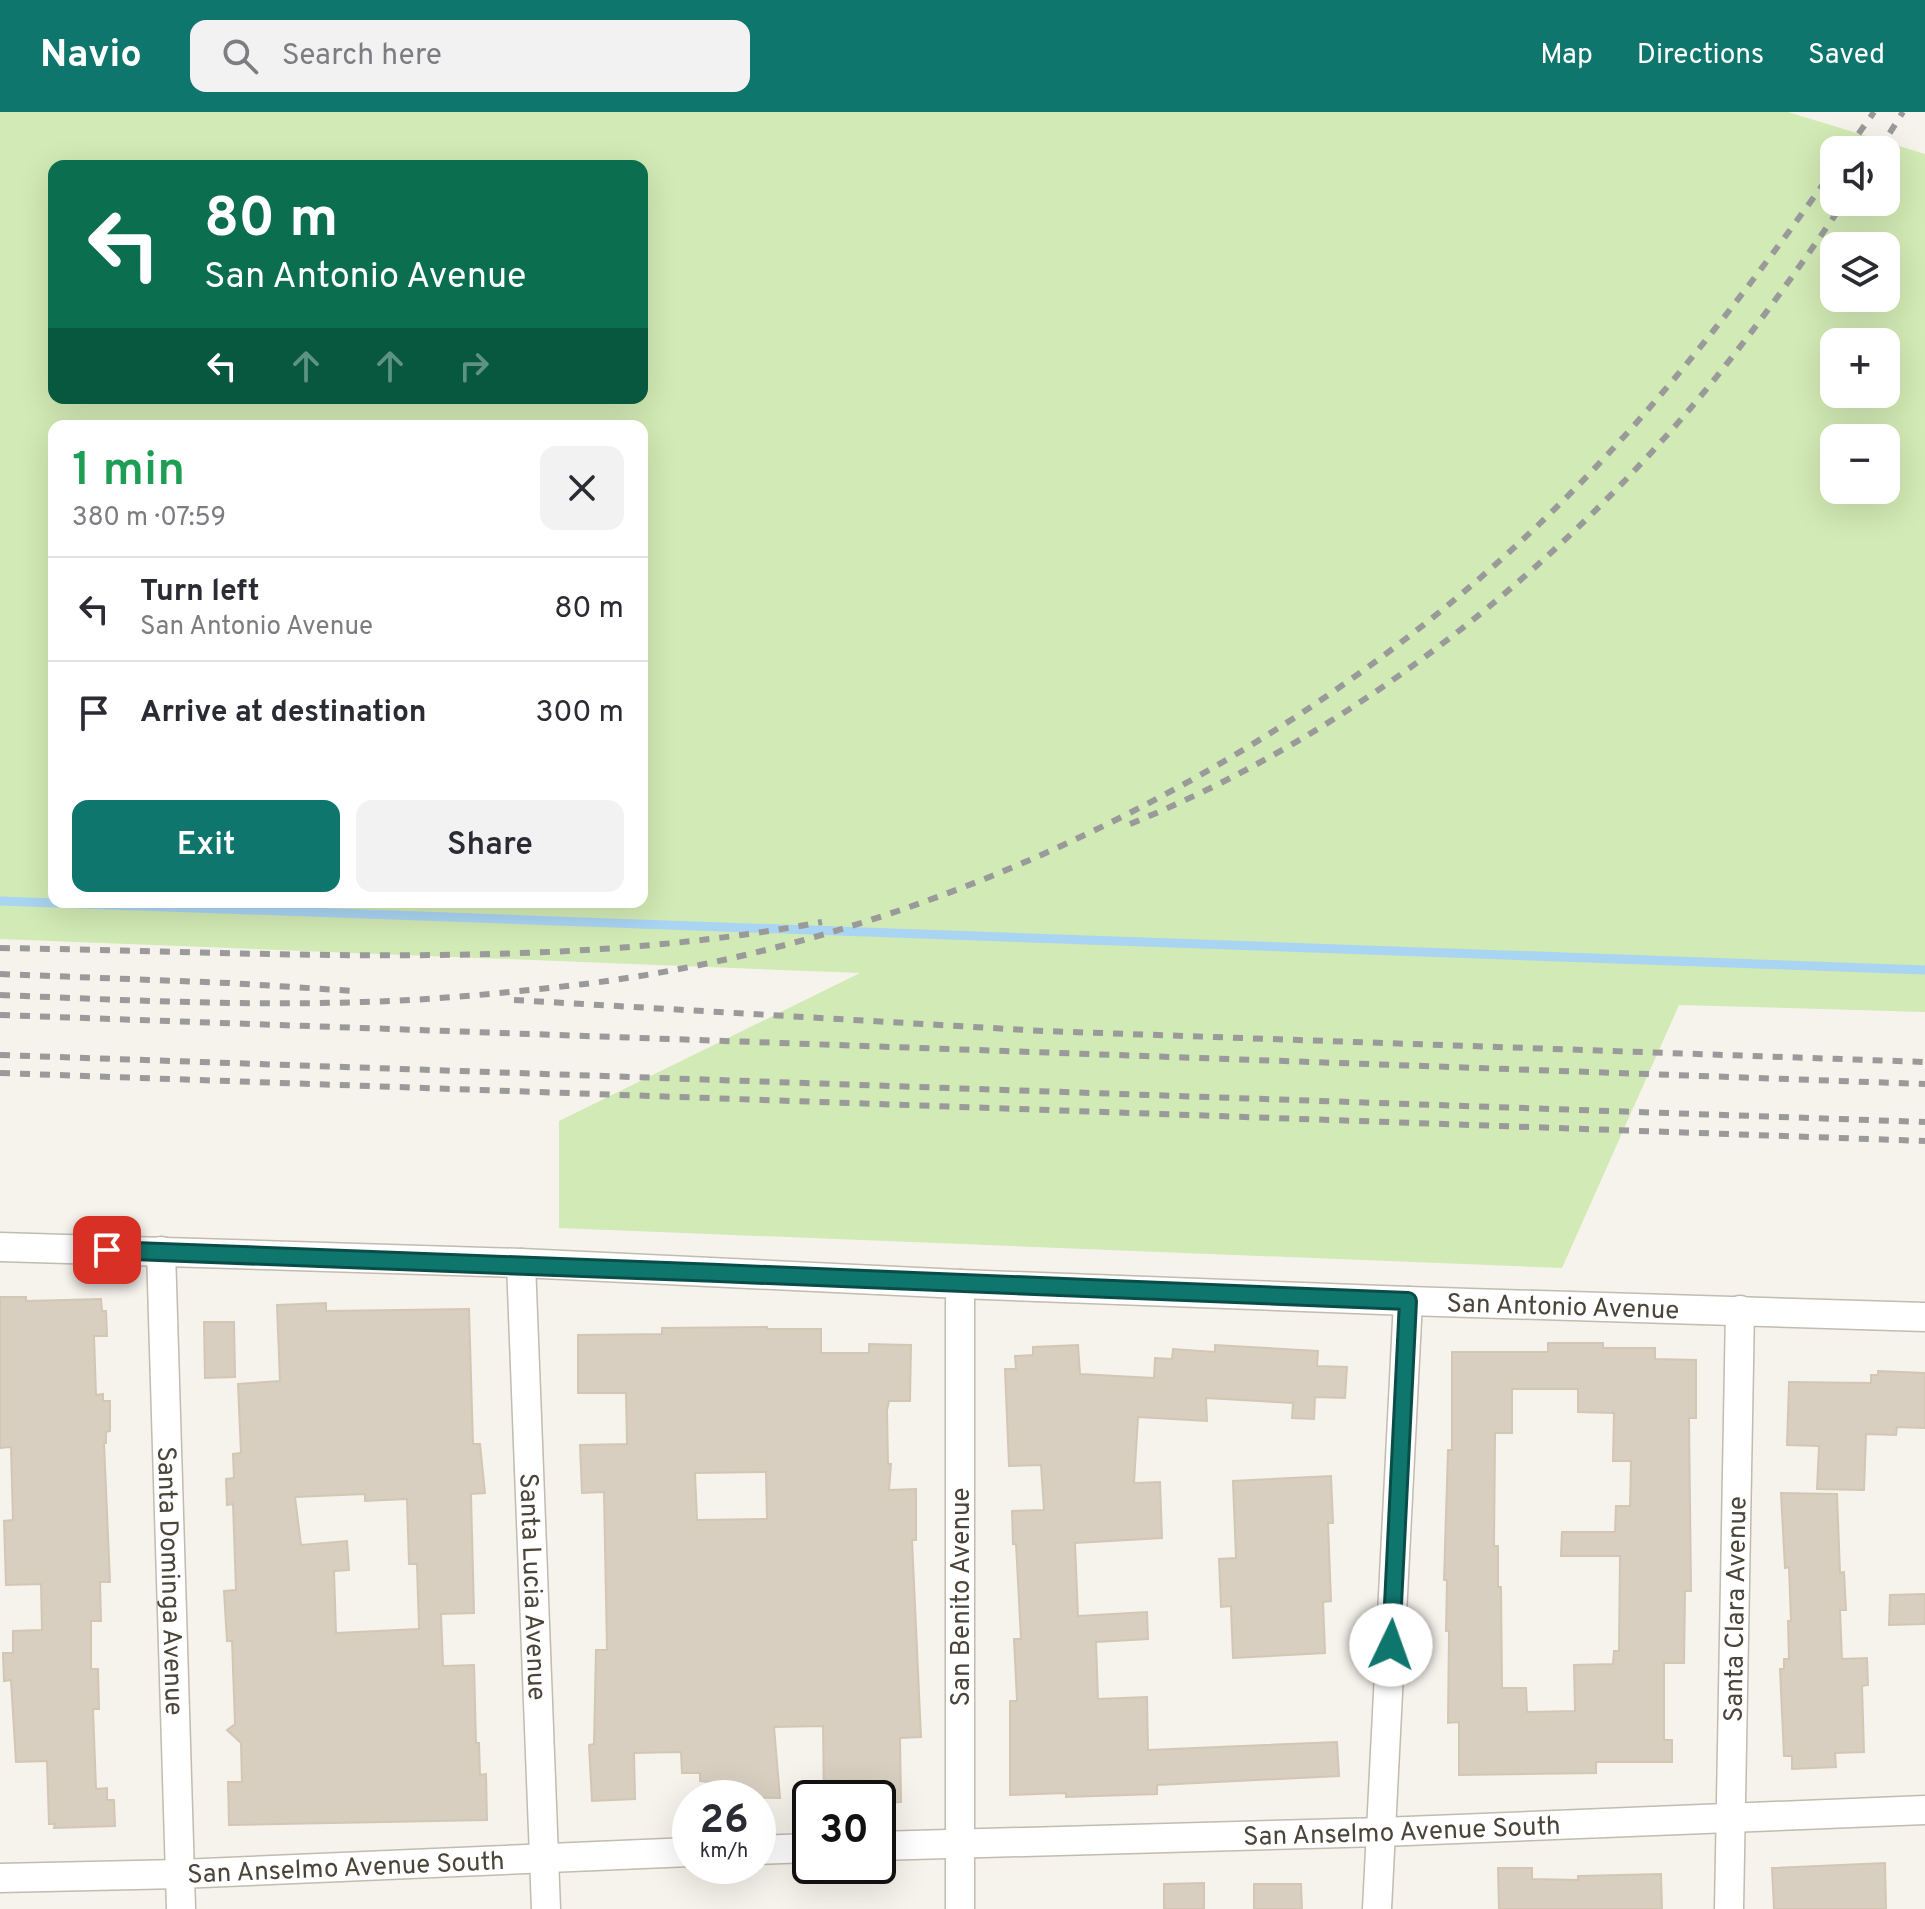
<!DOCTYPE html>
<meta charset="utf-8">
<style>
body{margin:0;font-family:Overpass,sans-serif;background:#f2f2f3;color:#2b2b33;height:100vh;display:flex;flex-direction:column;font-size:30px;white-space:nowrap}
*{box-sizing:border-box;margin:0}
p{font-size:26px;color:#7c7c81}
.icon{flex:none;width:44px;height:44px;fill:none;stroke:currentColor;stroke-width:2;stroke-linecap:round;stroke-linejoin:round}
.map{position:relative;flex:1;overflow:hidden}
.sheet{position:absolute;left:48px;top:308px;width:600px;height:488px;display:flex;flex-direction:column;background:#fff;border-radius:16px;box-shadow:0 8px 32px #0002}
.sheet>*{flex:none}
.hud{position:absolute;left:48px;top:48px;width:600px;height:244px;border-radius:16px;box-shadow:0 8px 32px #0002;background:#0b6e4f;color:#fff;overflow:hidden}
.controls{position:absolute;left:1820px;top:24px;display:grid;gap:16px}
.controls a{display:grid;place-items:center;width:80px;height:80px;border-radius:16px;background:#fff;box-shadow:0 8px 32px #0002;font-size:40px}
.speed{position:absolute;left:672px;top:1668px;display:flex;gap:16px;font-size:40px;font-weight:700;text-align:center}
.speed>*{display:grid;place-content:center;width:104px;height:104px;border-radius:50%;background:#fff;box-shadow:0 8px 32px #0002;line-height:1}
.speed small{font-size:20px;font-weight:400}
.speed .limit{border:4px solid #111;border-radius:12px;background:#fff;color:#111}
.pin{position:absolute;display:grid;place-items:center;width:68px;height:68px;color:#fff;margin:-34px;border-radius:16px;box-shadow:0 4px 12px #0006}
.me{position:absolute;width:88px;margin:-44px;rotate:3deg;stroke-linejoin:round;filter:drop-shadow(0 0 6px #0008)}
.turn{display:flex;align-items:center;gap:28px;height:168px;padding:0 24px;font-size:36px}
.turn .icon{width:104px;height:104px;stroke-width:2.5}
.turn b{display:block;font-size:56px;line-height:68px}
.lanes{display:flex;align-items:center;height:76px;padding:0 24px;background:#0003;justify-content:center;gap:40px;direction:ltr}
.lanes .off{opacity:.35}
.round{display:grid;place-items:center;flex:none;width:84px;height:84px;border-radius:16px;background:#f2f2f3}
.headline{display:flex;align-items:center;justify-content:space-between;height:136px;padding:0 24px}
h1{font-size:48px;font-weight:600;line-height:60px;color:#1e9e55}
.primary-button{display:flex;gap:16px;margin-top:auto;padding:16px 24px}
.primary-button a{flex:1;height:92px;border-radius:16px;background:#0f766e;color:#fff;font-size:32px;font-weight:600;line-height:92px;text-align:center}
.primary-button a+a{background:#f2f2f3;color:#2b2b33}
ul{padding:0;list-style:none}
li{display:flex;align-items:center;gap:24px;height:104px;padding:0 24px;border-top:2px solid #e1e1e2}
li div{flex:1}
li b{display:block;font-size:30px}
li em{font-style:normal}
header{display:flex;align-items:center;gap:48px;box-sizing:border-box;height:112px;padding:0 40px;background:#0f766e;color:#fff}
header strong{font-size:38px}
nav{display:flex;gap:44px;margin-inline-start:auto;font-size:28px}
.search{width:560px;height:72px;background:#f2f2f3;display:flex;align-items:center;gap:20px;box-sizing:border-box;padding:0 28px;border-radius:16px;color:#7c7c81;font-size:30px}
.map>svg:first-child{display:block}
.green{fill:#d2eab5;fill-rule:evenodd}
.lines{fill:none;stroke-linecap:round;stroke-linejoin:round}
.stream{stroke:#a9d4f2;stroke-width:9}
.building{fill:#d8cfc1;stroke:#d3c7b4;stroke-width:2;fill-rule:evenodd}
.minor-casing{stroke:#c2bbae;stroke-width:31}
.minor{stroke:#fff;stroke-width:28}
.rail{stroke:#9a9a9a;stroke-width:6;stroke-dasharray:10 10;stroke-linecap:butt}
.route-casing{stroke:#0a4d48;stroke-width:20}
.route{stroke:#0f766e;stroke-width:14}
.labels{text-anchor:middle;stroke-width:6;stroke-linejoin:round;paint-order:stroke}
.street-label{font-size:26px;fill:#4b4439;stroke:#fff}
</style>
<header>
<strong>Navio</strong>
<div class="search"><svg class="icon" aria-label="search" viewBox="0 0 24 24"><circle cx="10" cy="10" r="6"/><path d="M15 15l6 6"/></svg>Search here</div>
<nav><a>Map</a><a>Directions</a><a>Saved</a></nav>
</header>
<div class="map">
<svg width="1925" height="1797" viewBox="0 0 1925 1797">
<rect width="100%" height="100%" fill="#f6f3ec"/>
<path class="green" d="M0,0H1788L1925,42V900L1679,893L1562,1156L559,1116V1009L860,861L0,827ZM1834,38H1886V90H1834ZM54,54H642V286H54ZM1834,134H1886V186H1834ZM1834,230H1886V282H1834ZM54,314H642V790H54ZM1834,326H1886V378H1834Z"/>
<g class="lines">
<path class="stream" d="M0,789L1925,858"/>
</g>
<path class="building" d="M0,1185H26V1189L101,1187L102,1199H106L107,1224H94L96,1283L103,1282V1289H110V1319L106,1320V1331H104L110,1470H100L101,1509H91V1557H98L99,1597H93L96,1677L107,1676V1688H114L115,1714L54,1716L55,1712H49L47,1649L16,1650L11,1568L4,1569L3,1541H13V1519L42,1518L41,1472L6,1473L4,1409L13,1408L11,1335L0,1336Z
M326,1191V1199L469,1197L473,1332H480L485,1381L471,1382L474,1501L441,1502L443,1554L474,1553L476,1631H479L480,1663L486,1662L487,1708L229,1713L228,1670H242L241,1631L227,1618L235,1612L232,1529H227L224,1479L236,1478L233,1392L227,1393L226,1367L234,1366L233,1342L241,1341L238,1272L280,1269L277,1193ZM365,1382V1389L407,1387L409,1452H417L419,1517L336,1521L334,1459L349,1458L347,1429L301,1433L295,1385Z
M204,1210H234L235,1265L205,1266Z
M767,1215V1217H821V1241H869V1232L911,1233L910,1289H889L887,1298L888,1352H891L889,1378L916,1377V1428H912L921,1625L900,1626L901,1690L878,1691V1686H824L823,1614L774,1615L780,1686L720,1685V1672L700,1669V1661H682L681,1640L634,1641L635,1687L592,1689L589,1633L594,1632L596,1538H607L604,1380L582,1381L580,1333L627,1332L626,1281H578V1223L662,1222V1216ZM766,1360L767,1407L697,1408L695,1361Z
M1548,1231H1603V1236H1655V1247L1696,1248V1306H1689L1691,1479H1685L1684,1551H1664V1628H1672V1650H1596V1661L1459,1663V1610L1448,1611L1449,1519H1446L1447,1468H1444L1448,1338H1452V1240H1548ZM1512,1277H1578V1300L1614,1301L1613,1349H1631L1630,1394H1616L1615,1420H1562L1561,1444H1620L1619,1539H1614L1613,1552L1574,1553L1575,1599L1527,1600L1526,1576H1502L1501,1475H1498V1434H1494L1495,1321H1512Z
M1078,1233L1080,1262L1154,1266L1155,1246L1172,1247L1173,1237L1215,1240V1233L1318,1239L1317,1254L1347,1255L1345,1286L1315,1285L1314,1307L1292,1306L1293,1291L1206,1286L1207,1309L1138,1305L1134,1371L1160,1370L1162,1426L1075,1431L1078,1504L1147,1500L1148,1527L1096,1530L1098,1587L1147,1585L1148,1638L1337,1630L1339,1664L1157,1673V1682L1066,1685V1681L1010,1683V1589H1017L1014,1527H1021L1016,1432H1013L1012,1399L1044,1398L1041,1353L1009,1354L1005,1257H1016L1015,1244L1033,1243V1235Z
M1878,1259L1925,1261V1316L1897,1315L1896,1323L1866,1322L1864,1378L1817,1377L1819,1334L1787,1333L1789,1270L1871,1271V1263H1878Z
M1331,1364L1333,1411H1328L1331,1489L1323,1490L1325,1541L1233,1546L1231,1494L1221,1495L1219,1447L1236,1446L1233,1369Z
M1781,1381L1837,1382L1840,1461L1844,1460L1846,1498H1840L1842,1547L1867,1546L1868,1573L1862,1574L1864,1640L1835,1641L1836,1655L1792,1657V1644H1784L1780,1557H1784V1547H1789L1788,1509H1791L1789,1455L1785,1456Z
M1925,1482V1512L1889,1513L1890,1483Z
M1885,1751L1886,1797H1774L1772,1756Z
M1498,1756H1532V1767L1578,1768V1764L1661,1762L1662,1797H1499Z
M1204,1771V1797H1164V1772Z
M1254,1772H1301L1302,1797H1254Z"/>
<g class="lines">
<defs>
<g id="minor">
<path id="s1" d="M0,1135L521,1151L960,1172L1408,1189L1925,1205"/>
<path id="s2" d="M161,1139L181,1797"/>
<path id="s3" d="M521,1151L546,1797"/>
<path d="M960,1172V1797"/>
<path id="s4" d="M878,1734L1382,1720L1925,1698"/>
<path d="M758,1738L810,1736"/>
<path id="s5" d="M0,1766L180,1762L690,1740"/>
<path d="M1377,1797L1408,1189"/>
<path id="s6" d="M1729,1797L1740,1198"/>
</g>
</defs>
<use href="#minor" class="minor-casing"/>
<use href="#minor" class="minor"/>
<path class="rail" d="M1847,38L1874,0
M1879,38L1903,0
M1130,712C1345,625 1538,474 1689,298C1745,232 1795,162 1844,90
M0,836C271,840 555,860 822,810
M0,862L229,871L355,879
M0,883C121,888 242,894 363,890C434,888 505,881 576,873C924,832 1280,659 1534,417C1648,309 1743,185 1834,57
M514,888L1043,919L1925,950
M0,903L1925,972
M0,943L1925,1010
M0,961L1925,1029"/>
</g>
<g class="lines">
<defs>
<path id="route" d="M107,1138C541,1151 974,1174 1408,1189L1391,1533"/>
</defs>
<use href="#route" class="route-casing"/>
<use href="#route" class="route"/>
</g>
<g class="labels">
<g class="street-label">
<text dy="9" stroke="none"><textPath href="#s1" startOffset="1564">San Antonio Avenue</textPath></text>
<text dy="9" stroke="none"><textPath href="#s2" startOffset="330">Santa Dominga Avenue</textPath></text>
<text dy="9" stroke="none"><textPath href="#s3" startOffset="324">Santa Lucia Avenue</textPath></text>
<text transform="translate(960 1485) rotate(-90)" y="9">San Benito Avenue</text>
<text dy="9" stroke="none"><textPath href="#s6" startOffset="300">Santa Clara Avenue</textPath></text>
<text dy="9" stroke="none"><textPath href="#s4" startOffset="524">San Anselmo Avenue South</textPath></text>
<text dy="9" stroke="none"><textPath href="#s5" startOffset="346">San Anselmo Avenue South</textPath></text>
</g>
</g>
</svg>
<div class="controls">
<a><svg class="icon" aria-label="sound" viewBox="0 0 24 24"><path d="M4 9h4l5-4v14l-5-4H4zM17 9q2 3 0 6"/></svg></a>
<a><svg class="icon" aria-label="layers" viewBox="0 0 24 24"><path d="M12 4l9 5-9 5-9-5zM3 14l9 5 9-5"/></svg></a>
<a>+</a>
<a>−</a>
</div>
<div class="speed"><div>26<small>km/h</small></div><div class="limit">30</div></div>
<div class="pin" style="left:107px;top:1138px;background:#d93025"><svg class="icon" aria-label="arrive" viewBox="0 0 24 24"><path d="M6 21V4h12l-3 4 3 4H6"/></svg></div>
<svg class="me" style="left:1391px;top:1533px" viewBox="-20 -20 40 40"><circle r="19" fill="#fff"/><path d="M0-13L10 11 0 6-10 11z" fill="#0f766e"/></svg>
<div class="hud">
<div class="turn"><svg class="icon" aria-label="left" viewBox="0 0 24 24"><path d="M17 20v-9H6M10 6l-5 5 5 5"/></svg><div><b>80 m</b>San Antonio Avenue</div></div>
<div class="lanes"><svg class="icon" aria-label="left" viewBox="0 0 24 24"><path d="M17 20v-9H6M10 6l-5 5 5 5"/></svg><svg class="icon off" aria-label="ahead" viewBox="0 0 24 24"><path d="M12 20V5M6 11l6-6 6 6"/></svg><svg class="icon off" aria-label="ahead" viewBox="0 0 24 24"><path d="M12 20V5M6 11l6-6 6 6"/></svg><svg class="icon off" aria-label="right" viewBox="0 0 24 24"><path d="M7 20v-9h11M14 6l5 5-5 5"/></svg></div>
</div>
<section class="sheet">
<div class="headline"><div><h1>1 min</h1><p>380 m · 07:59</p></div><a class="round"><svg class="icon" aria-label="close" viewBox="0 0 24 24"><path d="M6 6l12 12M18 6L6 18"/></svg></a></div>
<ul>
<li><svg class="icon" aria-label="left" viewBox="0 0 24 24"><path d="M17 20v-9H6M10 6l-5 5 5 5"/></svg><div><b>Turn left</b><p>San Antonio Avenue</p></div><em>80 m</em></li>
<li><svg class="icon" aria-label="arrive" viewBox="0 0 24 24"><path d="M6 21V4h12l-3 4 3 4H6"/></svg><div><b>Arrive at destination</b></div><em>300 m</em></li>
</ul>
<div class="primary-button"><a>Exit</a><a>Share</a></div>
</section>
</div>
